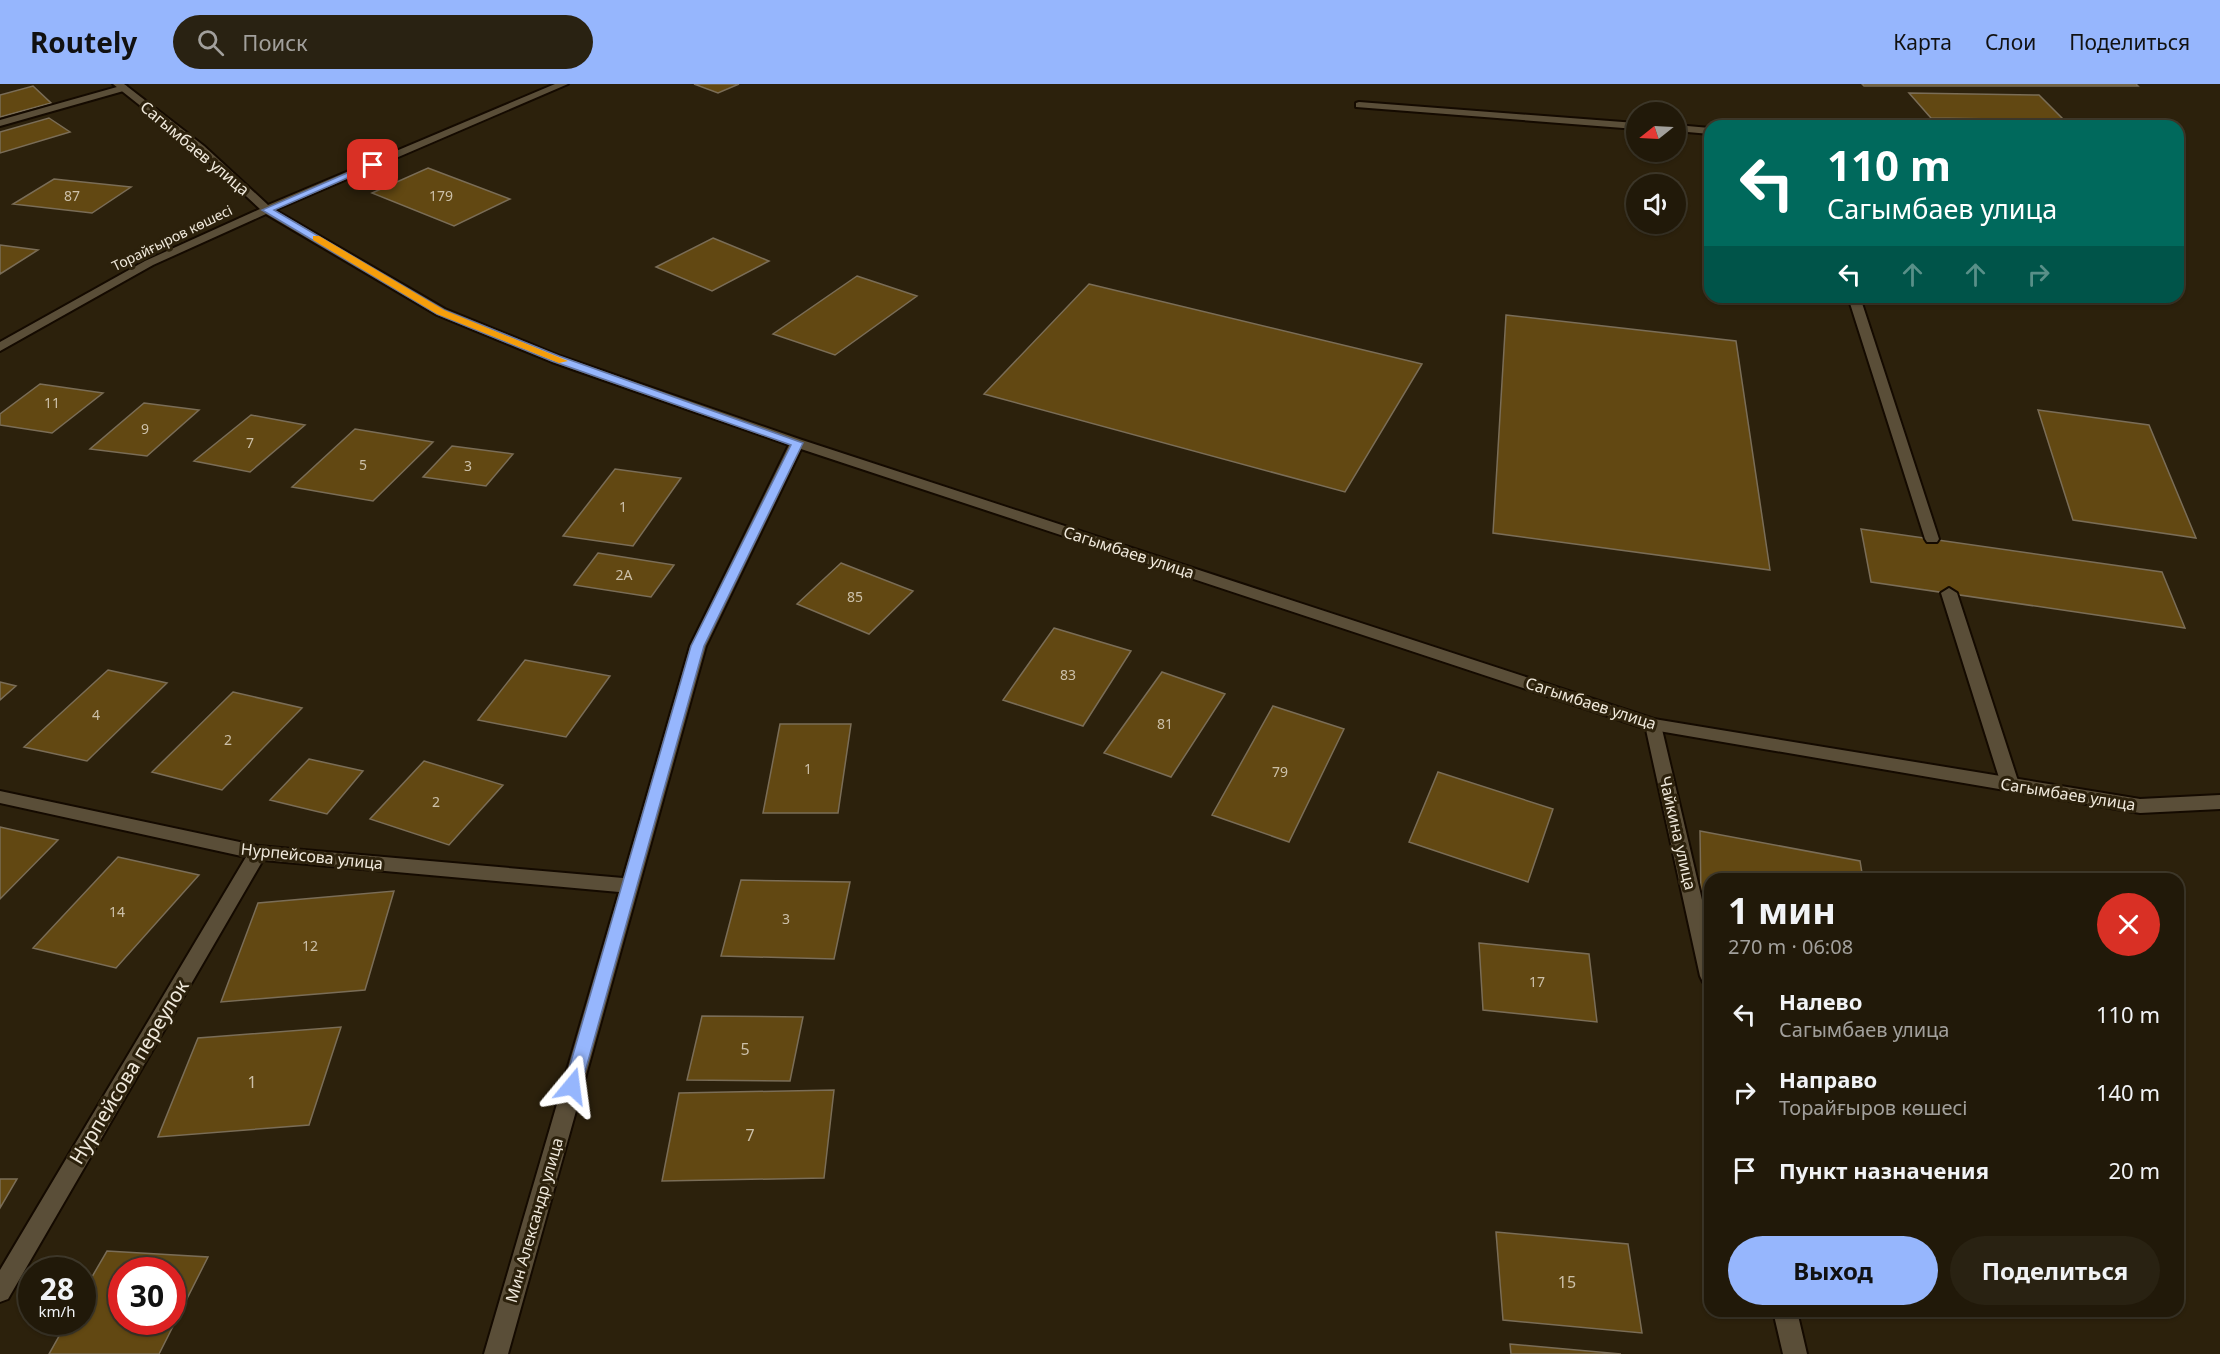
<!DOCTYPE html>
<html lang="ru">
<meta charset="utf-8">
<style>
body{margin:0;font-family:"Noto Sans",sans-serif;background:#292212;color:#f1f3f6;height:100vh;display:flex;flex-direction:column;font-size:22px;white-space:nowrap}
*{box-sizing:border-box;margin:0}
p{font-size:20px;color:#a2a09c}
.icon{flex:none;width:33px;height:33px;fill:none;stroke:currentColor;stroke-width:2;stroke-linecap:round;stroke-linejoin:round}
.map{position:relative;flex:1;overflow:hidden}
.details{position:absolute;left:1704px;top:789px;width:480px;height:444px;display:flex;flex-direction:column;background:#211909;border-radius:18px;box-shadow:0 2px 4px #0004,0 0 0 2px #3e382a}
.details>*{flex:none}
.top-card{position:absolute;left:1704px;top:36px;width:480px;height:183px;border-radius:18px;box-shadow:0 2px 4px #0004,0 0 0 2px #3e382a;background:#00695c;color:#fff;overflow:hidden}
.needle{width:39px;rotate:252deg}
.fabs{position:absolute;left:1626px;top:18px;display:grid;gap:12px}
.fabs a{display:grid;place-items:center;width:60px;height:60px;border-radius:50%;background:#211909;box-shadow:0 2px 4px #0004,0 0 0 2px #3e382a;font-size:30px}
.speed{position:absolute;left:18px;top:1173px;display:flex;gap:12px;font-size:30px;font-weight:700;text-align:center}
.speed>*{display:grid;place-content:center;width:78px;height:78px;border-radius:50%;background:#211909;box-shadow:0 2px 4px #0004,0 0 0 2px #3e382a;line-height:1}
.speed small{font-size:15px;font-weight:400}
.speed .limit{border:9px solid #d22;background:#fff;color:#111}
.pin{position:absolute;display:grid;place-items:center;width:51px;height:51px;color:#fff;margin:-26px;border-radius:12px;box-shadow:0 3px 9px #0006}
.me{position:absolute;width:66px;margin:-33px;rotate:16deg;stroke-linejoin:round;filter:drop-shadow(0 0 4px #0008)}
.turn{display:flex;align-items:center;gap:21px;height:126px;padding:0 24px;font-size:27px}
.turn .icon{width:78px;height:78px;stroke-width:2.5}
.turn b{display:block;font-size:42px;line-height:51px}
.lanes{display:flex;align-items:center;height:57px;padding:0 24px;background:#0003;justify-content:center;gap:30px;direction:ltr}
.lanes .off{opacity:.35}
.round{display:grid;place-items:center;flex:none;width:63px;height:63px;border-radius:32px;background:#292212}
.headline{display:flex;align-items:center;justify-content:space-between;height:102px;padding:0 24px}
h1{font-size:36px;font-weight:700;line-height:45px}
.primary-button{display:flex;gap:12px;margin-top:auto;padding:12px 24px}
.primary-button a{flex:1;height:69px;border-radius:36px;background:#96b6fd;color:#111;font-size:24px;font-weight:700;line-height:69px;text-align:center}
.primary-button a+a{background:#292212;color:#f1f3f6}
ul{padding:0;list-style:none}
li{display:flex;align-items:center;gap:18px;height:78px;padding:0 24px}
li div{flex:1}
li b{display:block;font-size:22px}
li em{font-style:normal}
header{display:flex;align-items:center;gap:36px;box-sizing:border-box;height:84px;padding:0 30px;background:#96b6fd;color:#111}
header strong{font-size:28px}
nav{display:flex;gap:33px;margin-inline-start:auto;font-size:21px}
.search{width:420px;height:54px;background:#292212;display:flex;align-items:center;gap:15px;box-sizing:border-box;padding:0 21px;border-radius:33px;color:#a2a09c;font-size:22px}
.map>svg:first-child{display:block}
.building{fill:#624812;stroke:#7a6d57;stroke-width:1.5;fill-rule:evenodd}
.lines{fill:none;stroke-linecap:round;stroke-linejoin:round}
.service-casing{stroke:#140a00;stroke-width:4}
.minor-casing{stroke:#140a00;stroke-width:4}
.tertiary-casing{stroke:#140a00;stroke-width:4}
.service{fill:#5a4e38;fill-rule:evenodd}
.minor{fill:#5a4e38;fill-rule:evenodd}
.tertiary{fill:#5a4e38;fill-rule:evenodd}
.route{fill:#96b6fd;stroke:#6276a4;stroke-width:1.5}
.slow{fill:#f59e0b}
.labels{text-anchor:middle;stroke-width:6;stroke-linejoin:round;paint-order:stroke}
.number-label{font-size:14px;fill:#ccc0a9}
.far-street-label{font-size:14px;fill:#efe8db;stroke:#2c210c}
.street-label{font-size:16px;fill:#efe8db;stroke:#2c210c}
.near-number-label{font-size:16px;fill:#ccc0a9}
.near-street-label{font-size:20px;fill:#efe8db;stroke:#2c210c}
</style>
<header>
<strong>Routely</strong>
<div class="search"><svg class="icon" aria-label="search" viewBox="0 0 24 24"><circle cx="10" cy="10" r="6"/><path d="M15 15l6 6"/></svg>Поиск</div>
<nav><a>Карта</a><a>Слои</a><a>Поделиться</a></nav>
</header>
<div class="map">
<svg width="2220" height="1270" viewBox="0 0 2220 1270">
<rect width="100%" height="100%" fill="#2c210c"/>
<path class="building" d="M694,0H739L718,9Z
M1862,0H2136L2138,2H1864Z
M33,2L51,19L0,33V11Z
M1909,9L2039,11L2064,36L1931,34Z
M49,34L70,48L0,69V48Z
M428,84L510,115L454,142L372,109Z
M54,95L131,103L92,129L13,120Z
M713,154L769,177L712,207L656,183Z
M0,161L38,166L0,190Z
M857,192L917,212L835,271L773,250Z
M1089,200L1422,280L1345,408L984,310Z
M1506,231L1736,257L1770,486L1493,449Z
M40,300L103,309L52,349L0,341V330Z
M144,319L199,326L147,372L90,365Z
M2038,326L2149,341L2196,454L2073,436Z
M251,331L305,341L250,388L194,377Z
M355,345L433,358L373,417L292,403Z
M452,362L513,370L486,402L423,393Z
M615,385L681,394L633,462L563,452Z
M1861,445L2162,488L2185,544L1871,498Z
M598,469L674,481L651,513L574,501Z
M841,479L913,507L869,550L797,520Z
M1054,544L1131,567L1083,642L1003,616Z
M525,576L610,592L566,653L478,636Z
M108,586L167,599L87,677L24,663Z
M1162,588L1225,610L1171,693L1104,669Z
M0,598L16,602L0,616Z
M233,608L302,624L222,706L152,688Z
M1273,622L1344,645L1289,758L1212,731Z
M780,640H851L838,729H763Z
M309,675L363,687L327,730L270,716Z
M424,677L503,701L449,761L370,735Z
M1438,688L1553,725L1528,798L1409,758Z
M0,743L58,756L0,815Z
M1700,747L1860,777L1863,795H1710V818L1701,816Z
M118,773L199,791L116,884L33,864Z
M741,796L850,798L834,875L721,872Z
M394,807L365,906L221,918L258,819Z
M1479,859L1589,870L1597,938L1483,926Z
M702,932L803,933L790,997L687,996Z
M341,943L309,1041L158,1053L198,954Z
M834,1006L824,1094L662,1097L679,1009Z
M0,1095H17L0,1124Z
M1496,1148L1628,1160L1642,1249L1503,1236Z
M107,1167L208,1173L159,1270H49L67,1238H82V1210ZM122,1186H172V1238H122Z
M1510,1260L1621,1270H1511Z"/>
<g class="lines">
<defs>
<path id="service" d="M1359,18L1636,39V45L1356,23V19Z
M1676,41L1710,44V50L1676,47Z
M1848,213H1860L1939,455L1937,458H1927L1925,455Z
M1949,504L1957,509L2019,700L2016,704L2010,706L2004,704L2001,700L1941,509Z"/>
<path id="minor" d="M124,1L127,2V6L0,42V36Z
M797,355L804,359L706,562L508,1270H484L619,808L263,776L8,1215L0,1218V1186L246,773L0,719V707L258,762L623,794L690,562L790,359Z
M1653,635L1659,637L1661,641L1710,850V900L1703,898L1700,892L1645,641L1647,637Z
M1773,1227H1797L1807,1270H1783Z"/>
<path id="tertiary" d="M113,0H124L204,62L268,121L555,0H568L275,126L445,225L560,272L802,356L1654,635L2140,715L2220,711V725L2140,729L1647,645L792,362L552,278L437,231L266,130L153,181L0,267V258L145,177L260,125L196,66Z"/>
</defs>
<use href="#service" class="service-casing"/>
<use href="#minor" class="minor-casing"/>
<use href="#tertiary" class="tertiary-casing"/>
<use href="#service" class="service"/>
<use href="#minor" class="minor"/>
<use href="#tertiary" class="tertiary"/>
</g>
<path class="route" d="M370,79L377,81L274,126L444,226L559,272L803,359L704,562L581,1002L578,1008L572,1010L566,1008L564,1002L691,562L791,361L552,277L437,230L262,126Z"/>
<path class="slow" d="M313,152H319L444,226L568,277L559,279L437,230L313,156Z"/>
<g class="labels">
<g class="number-label">
<text x="72" y="117">87</text>
<text x="441" y="117">179</text>
<text x="52" y="324">11</text>
<text x="145" y="350">9</text>
<text x="250" y="364">7</text>
<text x="363" y="386">5</text>
<text x="468" y="387">3</text>
<text x="623" y="428">1</text>
<text x="624" y="496">2А</text>
<text x="855" y="518">85</text>
<text x="1068" y="596">83</text>
<text x="96" y="636">4</text>
<text x="1165" y="645">81</text>
<text x="228" y="661">2</text>
<text x="808" y="690">1</text>
<text x="1280" y="693">79</text>
<text x="436" y="723">2</text>
<text x="117" y="833">14</text>
<text x="786" y="840">3</text>
<text x="310" y="867">12</text>
<text x="1537" y="903">17</text>
</g>
<g class="far-street-label">
<text transform="translate(172 154) rotate(-26)" y="5">Торайғыров көшесі</text>
</g>
<g class="street-label">
<text transform="translate(195 64) rotate(40)" y="6">Сагымбаев улица</text>
<text transform="translate(1129 468) rotate(18)" y="6">Сагымбаев улица</text>
<text transform="translate(1591 619) rotate(18)" y="6">Сагымбаев улица</text>
<text transform="translate(2068 710) rotate(9)" y="6">Сагымбаев улица</text>
<text transform="translate(1678 749) rotate(77)" y="6">Чайкина улица</text>
<text transform="translate(312 772) rotate(6)" y="6">Нурпейсова улица</text>
<text transform="translate(534 1136) rotate(-74)" y="6">Мин Александр улица</text>
</g>
<g class="near-number-label">
<text x="745" y="971">5</text>
<text x="252" y="1004">1</text>
<text x="750" y="1057">7</text>
<text x="1567" y="1204">15</text>
</g>
<g class="near-street-label">
<text transform="translate(129 988) rotate(-59)" y="7">Нурпейсова переулок</text>
</g>
</g>
</svg>
<div class="fabs">
<a><svg class="needle" viewBox="-14 -14 28 28"><path d="M0-13l5 13h-10z" fill="#e53935"/><path d="M0 13l5-13h-10z" fill="#a2a09c"/></svg></a>
<a><svg class="icon" aria-label="sound" viewBox="0 0 24 24"><path d="M4 9h4l5-4v14l-5-4H4zM17 9q2 3 0 6"/></svg></a>
</div>
<div class="speed"><div>28<small>km/h</small></div><div class="limit">30</div></div>
<div class="pin" style="left:373px;top:81px;background:#d93025"><svg class="icon" aria-label="arrive" viewBox="0 0 24 24"><path d="M6 21V4h12l-3 4 3 4H6"/></svg></div>
<svg class="me" style="left:572px;top:1002px" viewBox="-20 -20 40 40"><path d="M0-17L14 15 0 8-14 15z" fill="#96b6fd" stroke="#fff" stroke-width="4"/></svg>
<div class="top-card">
<div class="turn"><svg class="icon" aria-label="left" viewBox="0 0 24 24"><path d="M17 20v-9H6M10 6l-5 5 5 5"/></svg><div><b>110 m</b>Сагымбаев улица</div></div>
<div class="lanes"><svg class="icon" aria-label="left" viewBox="0 0 24 24"><path d="M17 20v-9H6M10 6l-5 5 5 5"/></svg><svg class="icon off" aria-label="ahead" viewBox="0 0 24 24"><path d="M12 20V5M6 11l6-6 6 6"/></svg><svg class="icon off" aria-label="ahead" viewBox="0 0 24 24"><path d="M12 20V5M6 11l6-6 6 6"/></svg><svg class="icon off" aria-label="right" viewBox="0 0 24 24"><path d="M7 20v-9h11M14 6l5 5-5 5"/></svg></div>
</div>
<section class="details">
<div class="headline"><div><h1>1 мин</h1><p>270 m · 06:08</p></div><a class="round" style="background:#d93025;color:#fff"><svg class="icon" aria-label="close" viewBox="0 0 24 24"><path d="M6 6l12 12M18 6L6 18"/></svg></a></div>
<ul>
<li><svg class="icon" aria-label="left" viewBox="0 0 24 24"><path d="M17 20v-9H6M10 6l-5 5 5 5"/></svg><div><b>Налево</b><p>Сагымбаев улица</p></div><em>110 m</em></li>
<li><svg class="icon" aria-label="right" viewBox="0 0 24 24"><path d="M7 20v-9h11M14 6l5 5-5 5"/></svg><div><b>Направо</b><p>Торайғыров көшесі</p></div><em>140 m</em></li>
<li><svg class="icon" aria-label="arrive" viewBox="0 0 24 24"><path d="M6 21V4h12l-3 4 3 4H6"/></svg><div><b>Пункт назначения</b></div><em>20 m</em></li>
</ul>
<div class="primary-button"><a>Выход</a><a>Поделиться</a></div>
</section>
</div>
